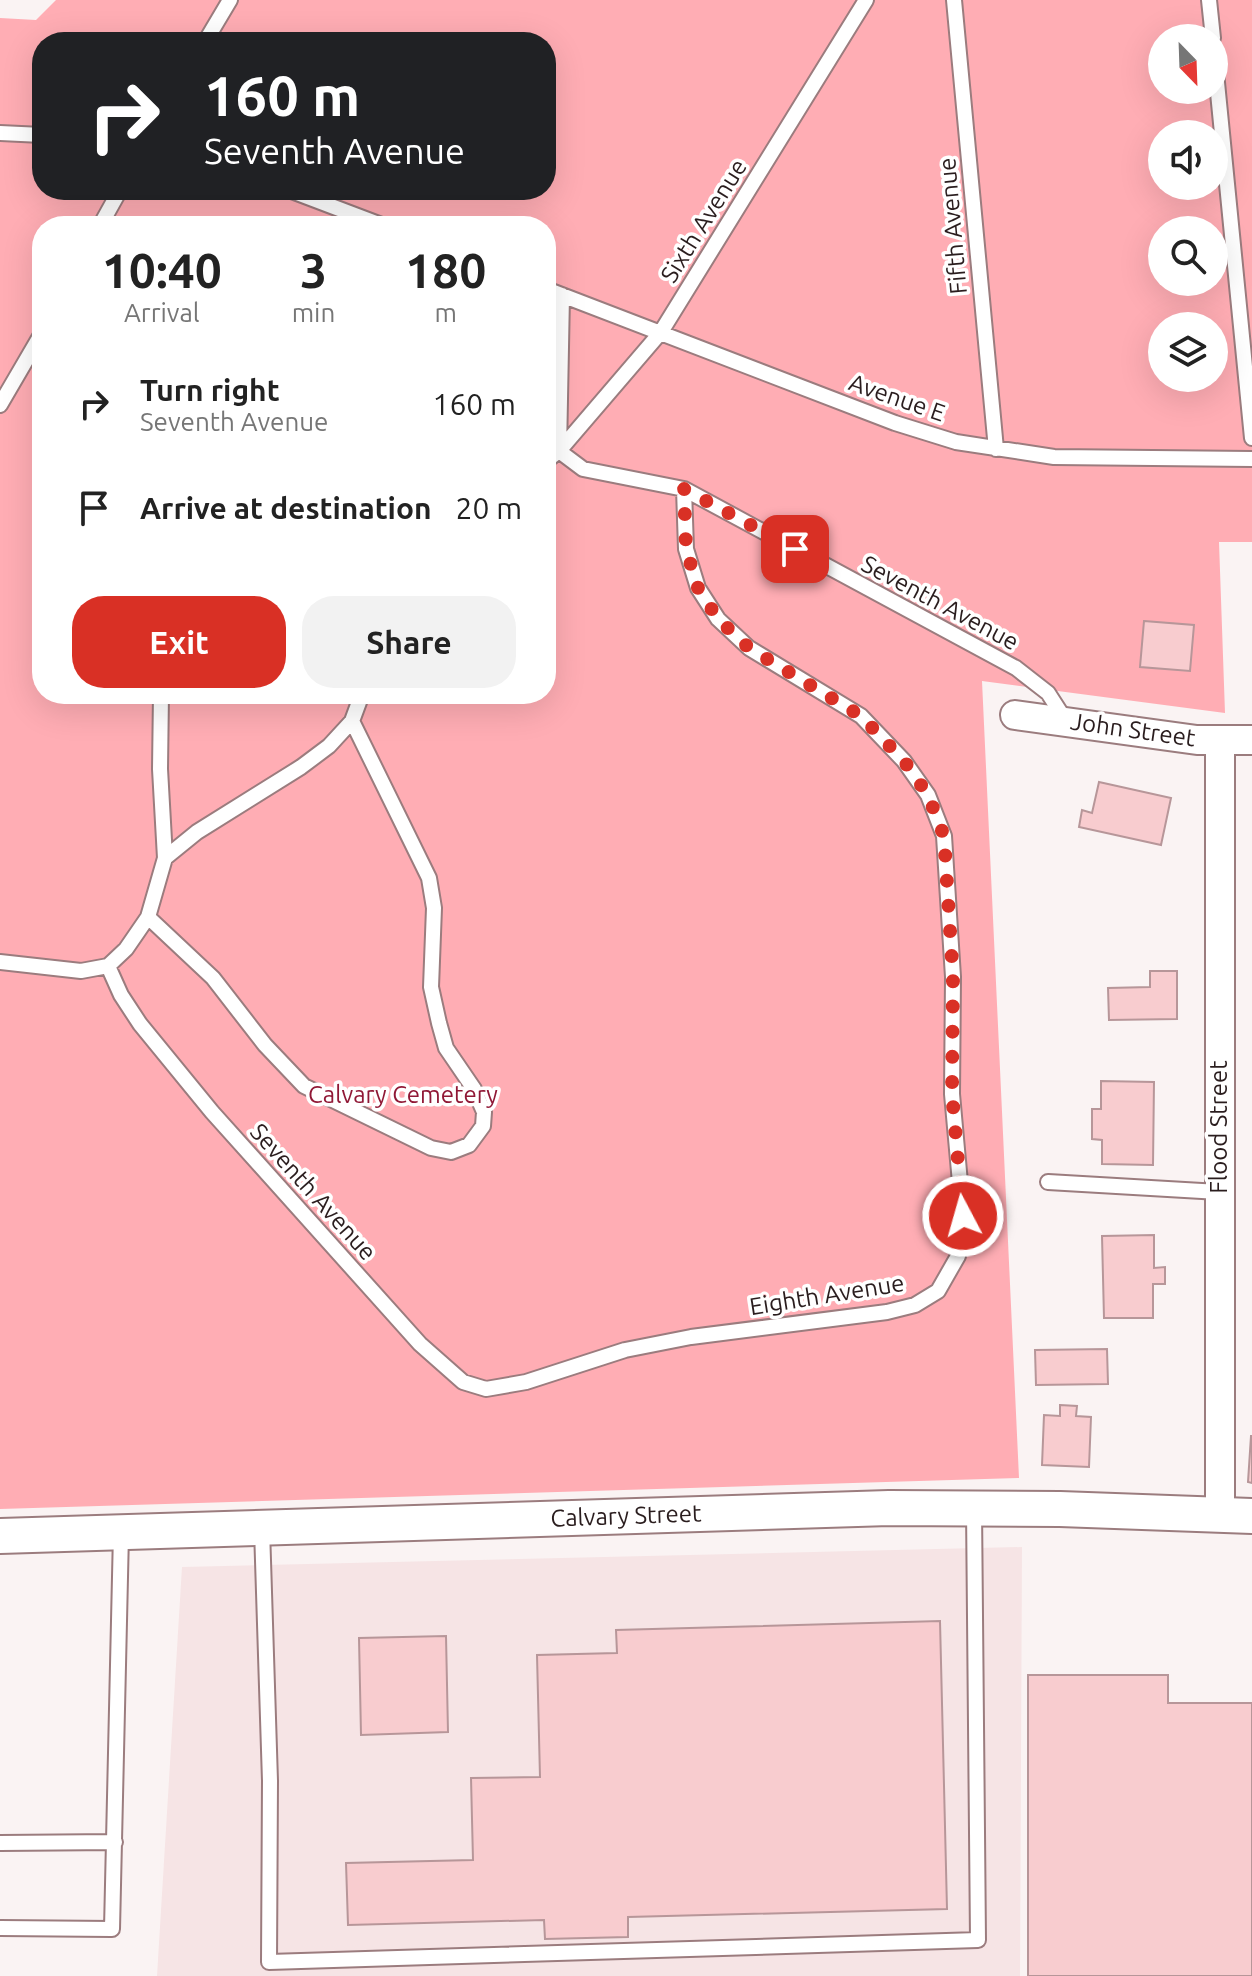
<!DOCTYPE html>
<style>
body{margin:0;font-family:Ubuntu,sans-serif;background:#f2f2f2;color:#222;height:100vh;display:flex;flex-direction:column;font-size:30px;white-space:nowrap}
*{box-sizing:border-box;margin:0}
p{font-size:26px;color:#767676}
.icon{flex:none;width:44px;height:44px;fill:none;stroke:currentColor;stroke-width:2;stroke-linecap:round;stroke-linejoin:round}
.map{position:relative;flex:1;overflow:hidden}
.side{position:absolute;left:32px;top:216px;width:524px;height:488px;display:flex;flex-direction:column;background:#fff;border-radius:32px;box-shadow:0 8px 32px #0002}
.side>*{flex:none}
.top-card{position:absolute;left:32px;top:32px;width:524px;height:168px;border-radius:32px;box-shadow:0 8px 32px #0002;background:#202124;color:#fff;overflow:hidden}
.needle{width:52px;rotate:157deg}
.controls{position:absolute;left:1148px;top:24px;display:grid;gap:16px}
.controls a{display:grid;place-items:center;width:80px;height:80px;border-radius:50%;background:#fff;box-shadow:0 8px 32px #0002;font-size:40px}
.pin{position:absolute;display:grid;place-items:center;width:68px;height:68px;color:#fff;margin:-34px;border-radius:16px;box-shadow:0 4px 12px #0006}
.me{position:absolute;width:88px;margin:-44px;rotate:354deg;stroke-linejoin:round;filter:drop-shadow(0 0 6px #0008)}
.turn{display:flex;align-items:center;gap:28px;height:168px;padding:0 40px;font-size:36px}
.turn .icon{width:104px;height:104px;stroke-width:2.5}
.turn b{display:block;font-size:56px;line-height:68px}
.eta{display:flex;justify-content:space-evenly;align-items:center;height:136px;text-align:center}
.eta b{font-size:48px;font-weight:700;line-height:56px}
.button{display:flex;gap:16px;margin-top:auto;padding:16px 40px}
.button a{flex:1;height:92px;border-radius:32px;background:#d93025;color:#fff;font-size:32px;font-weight:700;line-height:92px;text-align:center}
.button a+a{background:#f2f2f2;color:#222}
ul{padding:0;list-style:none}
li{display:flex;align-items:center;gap:24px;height:104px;padding:0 40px}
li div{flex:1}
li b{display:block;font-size:30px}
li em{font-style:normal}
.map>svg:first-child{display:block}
.built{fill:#f6e4e5}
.green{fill:#ffadb4;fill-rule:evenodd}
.building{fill:#f8cccf;stroke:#b79699;stroke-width:2}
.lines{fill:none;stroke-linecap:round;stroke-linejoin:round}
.service-casing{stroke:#9b7c7e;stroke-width:18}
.minor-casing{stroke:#9b7c7e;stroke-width:32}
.tertiary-casing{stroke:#9b7c7e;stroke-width:38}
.service{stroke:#fff;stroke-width:14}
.minor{stroke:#fff;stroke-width:28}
.tertiary{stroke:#fff;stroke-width:34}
.route{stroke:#d93025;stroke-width:14;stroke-dasharray:0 25.2}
.labels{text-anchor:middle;stroke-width:7;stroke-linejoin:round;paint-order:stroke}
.street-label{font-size:24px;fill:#2a1d1e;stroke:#fff}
.park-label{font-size:24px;fill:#901836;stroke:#fff}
</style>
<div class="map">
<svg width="1252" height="1976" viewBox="0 0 1252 1976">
<rect width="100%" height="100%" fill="#faf3f3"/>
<path class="built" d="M1022,1547L1020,1976H157L182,1567Z"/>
<path class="green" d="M56,0H1252V542H1219L1225,713L982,681L1019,1478L0,1509V18L36,20ZM1162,38H1214V90H1162ZM42,42H546V190H42ZM1162,134H1214V186H1162ZM42,226H546V694H42ZM1162,230H1214V282H1162ZM1162,326H1214V378H1162Z"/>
<path class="building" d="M1144,621L1194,625L1190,671L1140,667Z
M1099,782L1171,798L1161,845L1079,827L1082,810L1092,813Z
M1150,971H1177V1019L1109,1020L1108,988L1150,987Z
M1101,1081L1154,1082L1153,1165L1102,1164V1140L1092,1139V1109H1101Z
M1154,1235V1268L1165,1267V1284H1153V1318H1104L1102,1236Z
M1107,1349L1108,1384L1036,1385L1035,1350Z
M1060,1405L1077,1406L1076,1416L1091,1417L1089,1467L1042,1465L1044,1415L1060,1416Z
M1251,1436H1252V1483L1248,1482Z
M940,1621L947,1909L628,1917V1937L545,1939L544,1920L348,1925L346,1863L473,1860L471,1778L540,1777L537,1655L617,1653L616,1630Z
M446,1636L448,1732L361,1735L359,1638Z
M1028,1675H1168V1703H1252V1976H1028Z"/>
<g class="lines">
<defs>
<path id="service" d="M954,0L996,449
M1209,0L1213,38
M205,42L230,0
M1214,52L1252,438
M0,133L42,135
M289,190L384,226
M100,226L120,190
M546,289L895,423L956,442L1054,457L1252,459
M0,405L42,333
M559,451L583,469L684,489L1016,668L1048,693L1066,721
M559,451L562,295
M546,461L559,451L661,332L866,0
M161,694L160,769L165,858
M148,917L213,978L265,1045L304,1086L431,1148L451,1152L469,1145L483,1126L484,1112L474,1089L446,1048L439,1023L431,987L434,908L429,878L352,721
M0,962L81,971L108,966L126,949L148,917L165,858L197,832L301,767L329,746L352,721L362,694
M108,966L121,995L140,1024L212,1112L420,1344L463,1382L486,1389L526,1382L625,1350L691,1337L887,1312L915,1305L938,1291L958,1256L963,1216L952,1094L953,977L944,836L928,795L904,761L861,716L749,648L718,619L698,588L686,549L684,489
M1048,1182L1219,1192
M262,1529L270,1781L269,1962L978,1940L974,1508
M0,1843L115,1842
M0,1928L112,1929L121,1533"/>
<path id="minor" d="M1015,715L1197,740H1252
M1220,1514V741"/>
<path id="tertiary" d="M0,1536L889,1508L1060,1509L1252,1516"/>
</defs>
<use href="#service" class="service-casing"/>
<use href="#minor" class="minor-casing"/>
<use href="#tertiary" class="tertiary-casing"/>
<use href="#service" class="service"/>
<use href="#minor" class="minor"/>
<use href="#tertiary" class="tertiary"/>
</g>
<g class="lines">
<path class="route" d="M795,549L684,489L686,549L698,588L718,619L749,648L861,716L904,761L928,795L944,836L953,977L952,1094L963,1216"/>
</g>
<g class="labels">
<g class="street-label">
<text transform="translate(704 221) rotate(-58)" y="8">Sixth Avenue</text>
<text transform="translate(953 226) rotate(-95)" y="8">Fifth Avenue</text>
<text transform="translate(897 398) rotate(19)" y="8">Avenue E</text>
<text transform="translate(940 603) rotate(28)" y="8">Seventh Avenue</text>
<text transform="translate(1133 730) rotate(8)" y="8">John Street</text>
<text transform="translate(1219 1127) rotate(-90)" y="8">Flood Street</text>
<text transform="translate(313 1192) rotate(48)" y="8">Seventh Avenue</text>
<text transform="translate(827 1295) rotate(-9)" y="8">Eighth Avenue</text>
<text transform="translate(626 1516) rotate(-2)" y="8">Calvary Street</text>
</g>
<g class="park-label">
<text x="403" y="1103">Calvary Cemetery</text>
</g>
</g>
</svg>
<div class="controls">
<a><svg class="needle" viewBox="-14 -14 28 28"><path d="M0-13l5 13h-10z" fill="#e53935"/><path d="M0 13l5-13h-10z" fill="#767676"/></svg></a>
<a><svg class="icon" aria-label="sound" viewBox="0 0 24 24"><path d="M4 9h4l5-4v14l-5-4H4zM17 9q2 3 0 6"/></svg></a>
<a><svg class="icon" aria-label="search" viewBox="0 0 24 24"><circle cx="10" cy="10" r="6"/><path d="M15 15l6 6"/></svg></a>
<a><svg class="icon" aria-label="layers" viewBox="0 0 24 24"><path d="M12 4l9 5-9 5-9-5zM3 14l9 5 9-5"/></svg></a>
</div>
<div class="pin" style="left:795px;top:549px;background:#d93025"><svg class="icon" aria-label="arrive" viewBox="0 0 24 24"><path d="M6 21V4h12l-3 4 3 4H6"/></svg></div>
<svg class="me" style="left:963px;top:1216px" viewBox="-20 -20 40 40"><circle r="17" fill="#d93025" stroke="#fff" stroke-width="3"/><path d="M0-11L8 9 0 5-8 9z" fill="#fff"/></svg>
<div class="top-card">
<div class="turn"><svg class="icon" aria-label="right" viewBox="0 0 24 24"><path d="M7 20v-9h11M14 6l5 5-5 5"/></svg><div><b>160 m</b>Seventh Avenue</div></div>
</div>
<section class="side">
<div class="eta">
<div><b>10:40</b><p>Arrival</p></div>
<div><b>3</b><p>min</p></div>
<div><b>180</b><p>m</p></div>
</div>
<ul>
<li><svg class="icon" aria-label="right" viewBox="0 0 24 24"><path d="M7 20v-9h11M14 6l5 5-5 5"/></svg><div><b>Turn right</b><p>Seventh Avenue</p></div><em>160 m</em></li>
<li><svg class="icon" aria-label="arrive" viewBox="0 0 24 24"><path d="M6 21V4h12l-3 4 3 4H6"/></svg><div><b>Arrive at destination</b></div><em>20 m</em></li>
</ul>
<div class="button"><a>Exit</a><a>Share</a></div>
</section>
</div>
